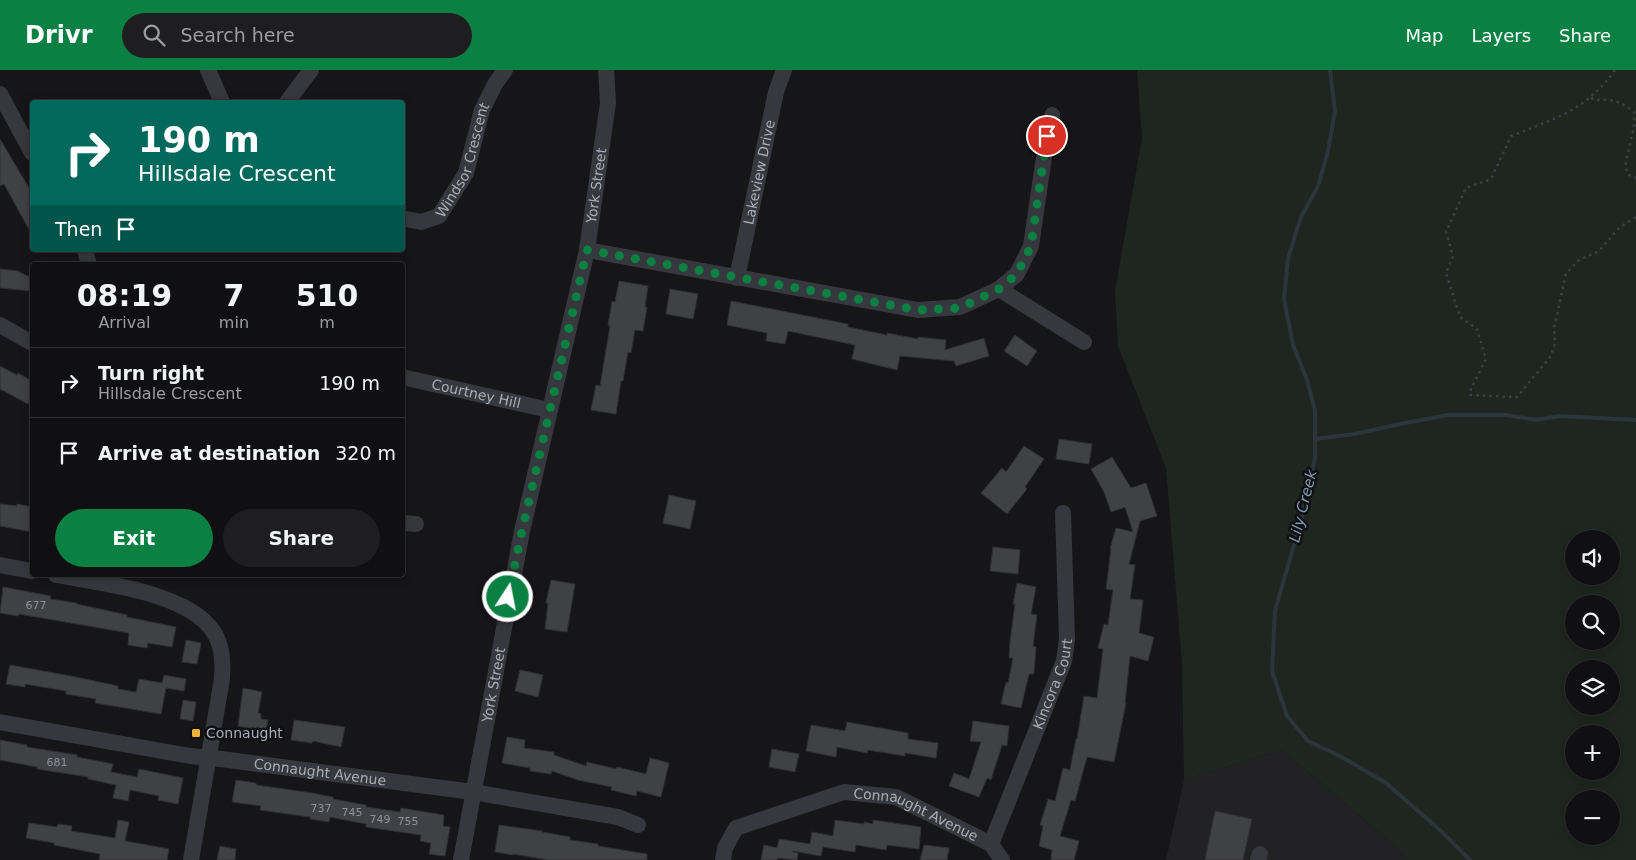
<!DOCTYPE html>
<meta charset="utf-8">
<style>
body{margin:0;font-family:"DejaVu Sans",sans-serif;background:#1e1e20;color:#f1f3f6;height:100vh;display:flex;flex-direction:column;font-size:19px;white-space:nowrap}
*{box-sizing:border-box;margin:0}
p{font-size:16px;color:#9c9d9f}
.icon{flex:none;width:28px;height:28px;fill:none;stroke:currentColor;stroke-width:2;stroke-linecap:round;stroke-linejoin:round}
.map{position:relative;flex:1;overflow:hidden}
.panel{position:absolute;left:30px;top:192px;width:375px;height:315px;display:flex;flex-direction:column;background:#101012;border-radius:5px;box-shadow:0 2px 12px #0003,0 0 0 1px #303032}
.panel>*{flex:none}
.guide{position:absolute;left:30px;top:30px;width:375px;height:152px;border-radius:5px;box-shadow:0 2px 12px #0003,0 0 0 1px #303032;background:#00695c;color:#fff;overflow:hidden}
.buttons{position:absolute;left:1565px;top:460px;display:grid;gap:10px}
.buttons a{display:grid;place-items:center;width:55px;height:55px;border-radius:50%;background:#101012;box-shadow:0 2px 12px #0003,0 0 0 1px #303032;font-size:25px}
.pin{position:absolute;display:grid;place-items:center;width:42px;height:42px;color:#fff;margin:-21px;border:2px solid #fff;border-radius:50%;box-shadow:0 1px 5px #0007}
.me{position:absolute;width:55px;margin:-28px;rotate:11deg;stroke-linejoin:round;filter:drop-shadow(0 0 4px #0008)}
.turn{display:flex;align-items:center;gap:18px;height:105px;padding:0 25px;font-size:22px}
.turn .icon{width:65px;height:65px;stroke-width:2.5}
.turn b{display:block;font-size:35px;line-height:42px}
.then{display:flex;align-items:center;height:48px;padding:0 25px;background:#0003;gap:10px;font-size:19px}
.eta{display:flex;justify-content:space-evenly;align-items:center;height:85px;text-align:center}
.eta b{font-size:30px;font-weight:700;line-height:35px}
.primary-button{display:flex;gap:10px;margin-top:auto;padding:10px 25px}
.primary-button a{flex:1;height:58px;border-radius:30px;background:#0b8043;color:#fff;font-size:20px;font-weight:700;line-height:58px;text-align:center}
.primary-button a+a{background:#1e1e20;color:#f1f3f6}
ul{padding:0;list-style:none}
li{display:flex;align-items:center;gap:15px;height:70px;padding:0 25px;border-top:1px solid #303032}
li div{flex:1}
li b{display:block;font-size:19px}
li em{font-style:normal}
header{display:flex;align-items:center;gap:30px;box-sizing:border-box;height:70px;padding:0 25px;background:#0b8043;color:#fff}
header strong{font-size:24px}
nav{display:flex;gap:28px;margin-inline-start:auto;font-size:18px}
.search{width:350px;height:45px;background:#1e1e20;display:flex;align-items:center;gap:12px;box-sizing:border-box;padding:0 18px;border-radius:28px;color:#9c9d9f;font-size:19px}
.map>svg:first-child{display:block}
.built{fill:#222225}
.green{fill:#1e261f;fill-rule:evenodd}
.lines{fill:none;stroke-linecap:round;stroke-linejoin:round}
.stream{stroke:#2c353c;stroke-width:4}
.building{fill:#404145;stroke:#303034}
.path{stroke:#3d3f44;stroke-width:2.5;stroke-dasharray:2.5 4;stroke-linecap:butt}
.minor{stroke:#37383d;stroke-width:16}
.route{stroke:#0b8043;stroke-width:9;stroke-dasharray:0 16.2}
.poi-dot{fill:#f2b134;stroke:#111113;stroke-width:2}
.labels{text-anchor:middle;stroke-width:5;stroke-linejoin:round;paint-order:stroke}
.number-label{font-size:11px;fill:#8e929b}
.street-label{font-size:14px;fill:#a8adb8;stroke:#111113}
.poi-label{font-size:14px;fill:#a8adb8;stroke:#111113;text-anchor:start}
.water-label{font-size:15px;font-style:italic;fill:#7f9bb3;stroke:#111113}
</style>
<header>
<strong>Drivr</strong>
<div class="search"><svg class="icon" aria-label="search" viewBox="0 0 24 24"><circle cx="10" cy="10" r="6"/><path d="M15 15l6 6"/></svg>Search here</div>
<nav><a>Map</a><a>Layers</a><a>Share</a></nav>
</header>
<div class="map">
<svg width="1636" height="790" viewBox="0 0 1636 790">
<rect width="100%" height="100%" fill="#161618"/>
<path class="built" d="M1282,680L1395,776L1407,790H1166L1184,710Z"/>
<path class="green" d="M1137,0H1636V790H1407L1395,776L1282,680L1184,710L1182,594L1166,398L1118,276L1115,221L1142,68ZM1574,469H1611V506H1574ZM1574,534H1611V571H1574ZM1574,599H1611V636H1574ZM1574,664H1611V701H1574ZM1574,729H1611V766H1574Z"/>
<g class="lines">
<path class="stream" d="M1330,0L1335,41L1328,81L1318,116L1301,147L1288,188L1284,229L1293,275L1307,310L1315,340V388L1302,447L1275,541L1272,601L1287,646L1308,671L1340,686L1386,713L1442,762L1470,790
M1315,369L1355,364L1395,355L1448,345H1506L1536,350L1559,346L1636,350"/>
</g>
<path class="building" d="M0,69L32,123V165L4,114L0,116Z
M0,199L19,201V202L32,208V221L0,218Z
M619,211L648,216L645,237H647L643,261L635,260L631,283L628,282L623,311H621L616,344L591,340L596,315L600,316L610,256L608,255L612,231L615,232Z
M670,219L698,224L693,249L666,244Z
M731,231L848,254V257L887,265V263L918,269V267L946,270L945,280L984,268L989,286L956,296L954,291L900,286L897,300L852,289L855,275L788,261L785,274L766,271L767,263L727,255Z
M1015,265L1037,281L1027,296L1004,281Z
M0,296L17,305L18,303L32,311V325L28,334L0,319Z
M1059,369L1092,374L1089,394L1056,389Z
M1024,376L1044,389L1025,417L1027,419L1007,444L981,423L1002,398L1006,402Z
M1112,387L1131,418L1146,413L1157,446L1140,451L1129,494L1135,495L1130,529L1143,530L1139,563L1154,567L1148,591L1130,586L1125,633H1126L1114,692L1087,687L1075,731L1071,730L1060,766L1079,771L1074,790H1051L1052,780L1039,776L1043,756L1040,755L1048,729L1055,731L1063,698L1070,700L1076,669H1077L1084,626L1097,628L1103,579L1098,578L1104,554L1108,555L1113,520L1106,519L1111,479H1110L1116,458L1133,462L1125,437L1111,442L1104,422L1091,399Z
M669,425L696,431L690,459L663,453Z
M0,434L17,436V434L32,437V462L0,456Z
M993,477L1020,480L1018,504L990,501Z
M551,510L575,514L567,562L545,559L548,533H546Z
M1017,513L1036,517L1031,544L1037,545L1033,576L1036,577L1034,604H1029L1021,638L1001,634L1006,612L1008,613L1013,588H1009L1010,572L1015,534H1013Z
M3,517L51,526L50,529L77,533V534L127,545V547L176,557L172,577L148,573L147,578L128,575L129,563L19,544L18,546L0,543Z
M186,570L201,573L197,594L182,592Z
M10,595L71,606L118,616V619L136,622L139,609L162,613L164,605L186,609L184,621L166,618L161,644L95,633L96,629L66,624V621L25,614V617L6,614Z
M520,600L543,605L538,627L515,621Z
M243,618L262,622L258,643L261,644V649L268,650L265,667L252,665L253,659L238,656Z
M183,630L196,632L193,651L180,649Z
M294,650L345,657L341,677L313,671L312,673L291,670Z
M973,651L1009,656L1007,676L1002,675L991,710L987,708L979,727L949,716L954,703L969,709L981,672L970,671Z
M847,652L908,663V669L938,673L936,688L905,683V686L868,680L867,683L837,677L836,687L806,681L811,655L845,661Z
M507,667L525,670L524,678L554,682V685L586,696L587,692L616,699L617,697L646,704L650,688L669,693L661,727L637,721L636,726L611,720L612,717L578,710L552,701L551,704L530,701V698L502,693Z
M0,670L27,675V677L77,685V687L113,694L111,702L137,707L139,699L183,708L178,734L158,730L159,726L130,720L128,731L113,728L116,715L88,709V707L37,699V697L0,690Z
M772,679L799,684L795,702L769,697Z
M236,710L256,713V715L312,723L333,727V729L366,735V737L400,742L401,738L444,745L443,756L450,757L445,786L429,784L431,773L420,771L421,765L366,757V754L330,747L329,752L310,749V747L260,740L261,736L232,732Z
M1215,741L1252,749L1243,790H1205Z
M118,750L129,752L125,771L169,779L167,790H99L100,784L54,775V773L26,768L29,753L57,757L58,754L72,756L71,761L115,768Z
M835,750L864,754V752L873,754V750L921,757L919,779L887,775L886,780L856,775L855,782L823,777L821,786L793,781V782L798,783L797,790L778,788L777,790H761L764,775L777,778L779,769L810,774L812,762L833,766Z
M499,755L542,761V762L570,767V770L598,774V776L647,784V790H548L513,784V785L495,782Z
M924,775L949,778L947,790H920Z
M220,776L236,779L235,790H217Z"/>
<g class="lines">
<path class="path" d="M1615,0C1587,40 1554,49 1511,66L1491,109L1466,118L1446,162L1453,186L1446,203L1460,247L1477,259L1486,289L1471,319L1470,325L1517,327L1551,286L1555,273L1554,258L1566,204L1579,190L1599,181L1620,157L1636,147
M1591,28C1597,31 1602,29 1608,30C1619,31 1625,35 1634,42V57L1625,96L1629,105L1636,108"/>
<g class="minor">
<path d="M208,0L222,32"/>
<path d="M0,24L32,83"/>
<path d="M287,32L311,0"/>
<path id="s1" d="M402,148L421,152L439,146L466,103L482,40L495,14L505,0"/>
<path d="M85,180L89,195"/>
<path d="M587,180L918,240L960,237L999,219L1017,204L1031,176L1047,66L1052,45"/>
<path id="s2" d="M737,208L776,22L784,0"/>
<path d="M999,219L1084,272"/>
<path d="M0,255L32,273"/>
<path id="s3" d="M402,307L549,340"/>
<path d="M402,453L416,454"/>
<path d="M0,495L32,501"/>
<path d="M56,505C100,513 187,522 213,561C223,576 223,592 222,609L191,790"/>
<path id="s4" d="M0,652L190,686L221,689L473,722L618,747L638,755"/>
<path id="s5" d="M991,774L1064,591L1067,570L1063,443"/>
<path id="s6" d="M461,790L522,461L587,180L608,33L606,0"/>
<path id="s7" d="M723,790L725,778L736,758L844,722L896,727L991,774L1002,790"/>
<path d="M1258,790L1260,784"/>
</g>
</g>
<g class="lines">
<path class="route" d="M508,527L522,461L587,180L918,240L960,238L999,219L1017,204L1031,176L1047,66"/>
</g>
<rect class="poi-dot" x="191" y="658" width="10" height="10" rx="2.5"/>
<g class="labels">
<g class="number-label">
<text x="36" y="539">677</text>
<text x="57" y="696">681</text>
<text x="321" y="742">737</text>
<text x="352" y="746">745</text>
<text x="380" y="753">749</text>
<text x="408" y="755">755</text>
</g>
<g class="street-label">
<text dy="5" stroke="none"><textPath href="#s1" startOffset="100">Windsor Crescent</textPath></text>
<text dy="5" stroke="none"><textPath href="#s2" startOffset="108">Lakeview Drive</textPath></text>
<text dy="5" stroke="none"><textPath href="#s6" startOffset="688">York Street</textPath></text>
<text dy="5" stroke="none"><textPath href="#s3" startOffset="76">Courtney Hill</textPath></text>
<text dy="5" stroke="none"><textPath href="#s5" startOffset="172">Kincora Court</textPath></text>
<text dy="5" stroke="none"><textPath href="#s6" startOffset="178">York Street</textPath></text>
<text dy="5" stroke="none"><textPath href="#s4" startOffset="324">Connaught Avenue</textPath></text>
<text dy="5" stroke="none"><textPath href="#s7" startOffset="225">Connaught Avenue</textPath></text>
</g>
<g class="poi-label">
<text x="206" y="668">Connaught</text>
</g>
<g class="water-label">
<text transform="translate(1303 436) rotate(-76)" y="5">Lily Creek</text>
</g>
</g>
</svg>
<div class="buttons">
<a><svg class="icon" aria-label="sound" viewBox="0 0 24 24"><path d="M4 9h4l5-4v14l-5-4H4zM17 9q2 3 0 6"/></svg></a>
<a><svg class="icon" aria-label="search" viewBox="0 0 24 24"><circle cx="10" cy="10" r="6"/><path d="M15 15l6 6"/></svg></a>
<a><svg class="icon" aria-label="layers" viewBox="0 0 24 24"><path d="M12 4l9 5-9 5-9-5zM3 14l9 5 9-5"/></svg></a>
<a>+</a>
<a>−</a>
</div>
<div class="pin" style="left:1047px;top:66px;background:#d93025"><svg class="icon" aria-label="arrive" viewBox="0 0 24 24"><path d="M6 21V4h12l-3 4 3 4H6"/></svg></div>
<svg class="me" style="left:508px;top:527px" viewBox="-20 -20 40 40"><circle r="17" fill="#0b8043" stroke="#fff" stroke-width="3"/><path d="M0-11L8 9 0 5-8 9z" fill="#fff"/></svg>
<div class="guide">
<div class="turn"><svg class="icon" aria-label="right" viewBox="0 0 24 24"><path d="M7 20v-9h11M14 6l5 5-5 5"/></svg><div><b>190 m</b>Hillsdale Crescent</div></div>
<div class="then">Then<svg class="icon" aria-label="arrive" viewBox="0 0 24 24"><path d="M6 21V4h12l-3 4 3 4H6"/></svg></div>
</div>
<section class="panel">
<div class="eta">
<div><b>08:19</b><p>Arrival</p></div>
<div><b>7</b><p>min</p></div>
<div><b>510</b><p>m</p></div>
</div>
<ul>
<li><svg class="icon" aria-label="right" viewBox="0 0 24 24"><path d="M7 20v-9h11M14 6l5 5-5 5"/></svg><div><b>Turn right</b><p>Hillsdale Crescent</p></div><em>190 m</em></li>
<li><svg class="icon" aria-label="arrive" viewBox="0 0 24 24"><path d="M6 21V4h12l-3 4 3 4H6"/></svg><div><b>Arrive at destination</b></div><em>320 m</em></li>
</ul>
<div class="primary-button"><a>Exit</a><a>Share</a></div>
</section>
</div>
